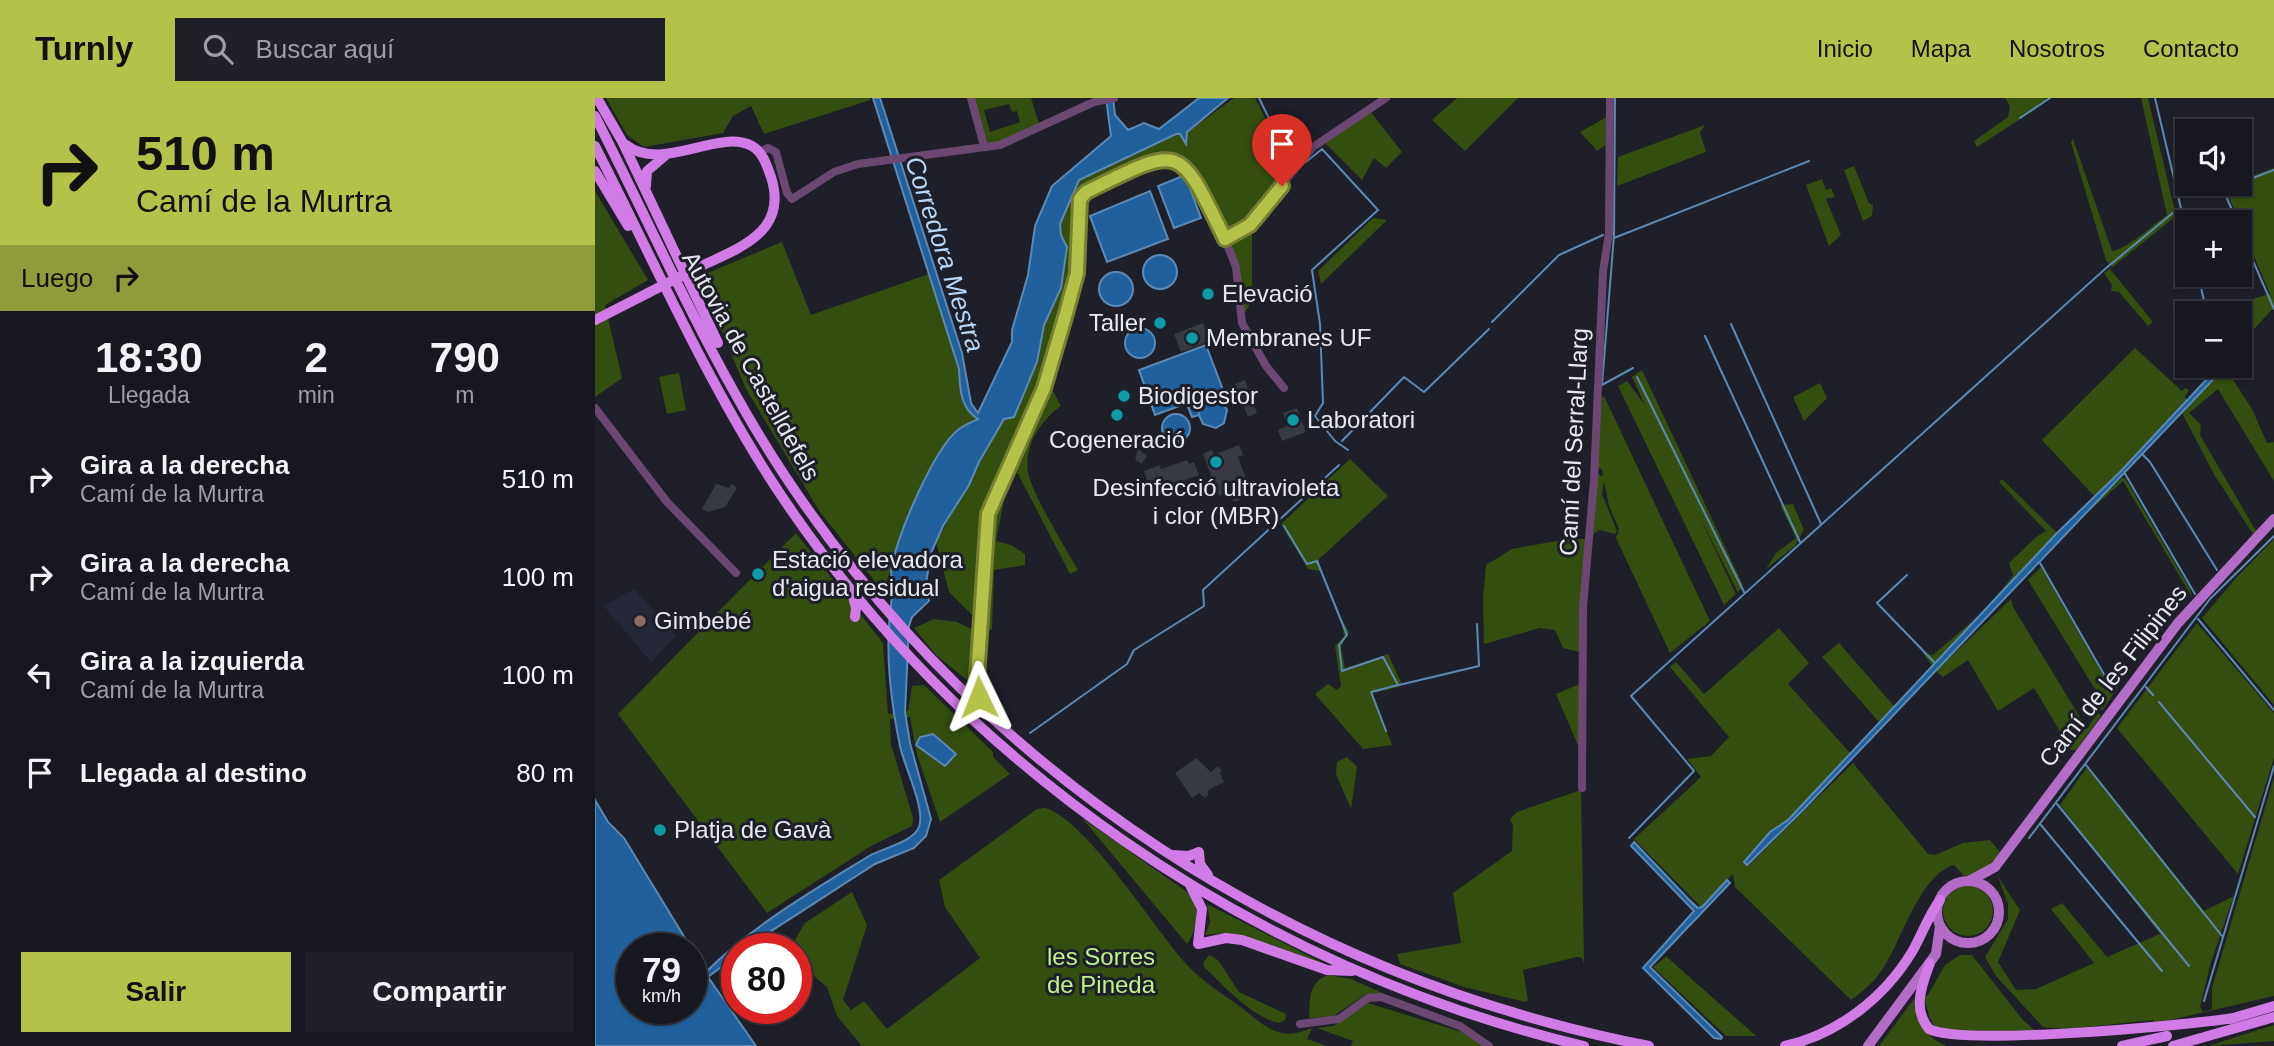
<!DOCTYPE html>
<html lang="es">
<meta charset="utf-8">
<style>
body{margin:0;font-family:Arial,sans-serif;background:#1f2028;color:#f1f3f6;height:100vh;display:flex;flex-direction:column;font-size:26px;white-space:nowrap}
*{box-sizing:border-box;margin:0}
p{font-size:23px;color:#9e9fa4}
.icon{flex:none;width:38px;height:38px;fill:none;stroke:currentColor;stroke-width:2;stroke-linecap:round;stroke-linejoin:round}
.map{position:relative;flex:1;overflow:hidden}
.sheet{display:flex;flex-direction:column;background:#16171f;width:595px}
.sheet>*{flex:none}
.hud{background:#b5c24a;color:#111;overflow:hidden}
.tools{position:absolute;left:1580px;top:21px;display:grid;gap:14px}
.tools a{display:grid;place-items:center;width:77px;height:77px;border-radius:0px;background:#16171f;box-shadow:0 2px 5px #0004,0 0 0 2px #35363d;font-size:35px}
.speed{position:absolute;left:21px;top:835px;display:flex;gap:14px;font-size:35px;font-weight:700;text-align:center}
.speed>*{display:grid;place-content:center;width:91px;height:91px;border-radius:50%;background:#16171f;box-shadow:0 2px 5px #0004,0 0 0 2px #35363d;line-height:1}
.speed small{font-size:18px;font-weight:400}
.speed .limit{border:10px solid #d22;background:#fff;color:#111}
.pin{position:absolute;display:grid;place-items:center;width:60px;height:60px;color:#fff;margin:-72px -30px;border-radius:50% 50% 50% 0;rotate:-45deg;box-shadow:0 0 7px #0007}
.pin .icon{rotate:45deg}
.me{position:absolute;width:77px;margin:-38px;rotate:358deg;stroke-linejoin:round;filter:drop-shadow(0 0 5px #0008)}
.turn{display:flex;align-items:center;gap:24px;height:147px;padding:0 21px;font-size:32px}
.turn .icon{width:91px;height:91px;stroke-width:2.5}
.turn b{display:block;font-size:49px;line-height:60px}
.then{display:flex;align-items:center;height:66px;padding:0 21px;background:#0003;gap:14px;font-size:26px}
.eta{display:flex;justify-content:space-evenly;align-items:center;height:119px;text-align:center}
.eta b{font-size:42px;font-weight:700;line-height:49px}
.action{display:flex;gap:14px;margin-top:auto;padding:14px 21px}
.action a{flex:1;height:80px;border-radius:0px;background:#b5c24a;color:#111;font-size:28px;font-weight:700;line-height:80px;text-align:center}
.action a+a{background:#1f2028;color:#f1f3f6}
ul{padding:0;list-style:none}
li{display:flex;align-items:center;gap:21px;height:98px;padding:0 21px}
li div{flex:1}
li b{display:block;font-size:26px}
li em{font-style:normal}
header{display:flex;align-items:center;gap:42px;box-sizing:border-box;height:98px;padding:0 35px;background:#b5c24a;color:#111}
header strong{font-size:33px}
nav{display:flex;gap:38px;margin-inline-start:auto;font-size:24px}
.search{width:490px;height:63px;background:#1f2028;display:flex;align-items:center;gap:18px;box-sizing:border-box;padding:0 24px;border-radius:0px;color:#9e9fa4;font-size:26px}
main{display:flex;flex:1;min-height:0}
.map>svg:first-child{display:block}
.built{fill:#252837}
.green{fill:#334e0e;fill-rule:evenodd}
.water{fill:#20609c;stroke:#5c89b5;stroke-width:2}
.lines{fill:none;stroke-linecap:round;stroke-linejoin:round}
.stream{stroke:#5c89b5;stroke-width:2}
.building{fill:#373943}
.minor{stroke:#6a4872;stroke-width:8}
.major{stroke:#b46dc6;stroke-width:10}
.highway{stroke:#d17be7;stroke-width:10}
.highway-bridge{stroke:#d17be7;stroke-width:10}
.route-casing{stroke:#767e30;stroke-width:18}
.route{stroke:#b5c24a;stroke-width:12}
.culture-dot{fill:#0f9aa8;stroke:#1e1f29;stroke-width:2.5}
.education-dot{fill:#8d6e63;stroke:#1e1f29;stroke-width:2.5}
.labels{text-anchor:middle;stroke-width:6;stroke-linejoin:round;paint-order:stroke}
.poi-label{font-size:24px;fill:#e8e9f0;stroke:#1e1f29;text-anchor:start}
.street-label{font-size:24px;fill:#e8e9f0;stroke:#1e1f29}
.park-label{font-size:24px;fill:#c0f389;stroke:#1e1f29}
.water-label{font-size:26px;font-style:italic;fill:#b7d6f8;stroke:#1e1f29}
</style>
<header>
<strong>Turnly</strong>
<div class="search"><svg class="icon" aria-label="search" viewBox="0 0 24 24"><circle cx="10" cy="10" r="6"/><path d="M15 15l6 6"/></svg>Buscar aquí</div>
<nav><a>Inicio</a><a>Mapa</a><a>Nosotros</a><a>Contacto</a></nav>
</header>
<main>
<section class="sheet">
<div class="hud">
<div class="turn"><svg class="icon" aria-label="right" viewBox="0 0 24 24"><path d="M7 20v-9h11M14 6l5 5-5 5"/></svg><div><b>510 m</b>Camí de la Murtra</div></div>
<div class="then">Luego<svg class="icon" aria-label="right" viewBox="0 0 24 24"><path d="M7 20v-9h11M14 6l5 5-5 5"/></svg></div>
</div>
<div class="eta">
<div><b>18:30</b><p>Llegada</p></div>
<div><b>2</b><p>min</p></div>
<div><b>790</b><p>m</p></div>
</div>
<ul>
<li><svg class="icon" aria-label="right" viewBox="0 0 24 24"><path d="M7 20v-9h11M14 6l5 5-5 5"/></svg><div><b>Gira a la derecha</b><p>Camí de la Murtra</p></div><em>510 m</em></li>
<li><svg class="icon" aria-label="right" viewBox="0 0 24 24"><path d="M7 20v-9h11M14 6l5 5-5 5"/></svg><div><b>Gira a la derecha</b><p>Camí de la Murtra</p></div><em>100 m</em></li>
<li><svg class="icon" aria-label="left" viewBox="0 0 24 24"><path d="M17 20v-9H6M10 6l-5 5 5 5"/></svg><div><b>Gira a la izquierda</b><p>Camí de la Murtra</p></div><em>100 m</em></li>
<li><svg class="icon" aria-label="arrive" viewBox="0 0 24 24"><path d="M6 21V4h12l-3 4 3 4H6"/></svg><div><b>Llegada al destino</b></div><em>80 m</em></li>
</ul>
<div class="action"><a>Salir</a><a>Compartir</a></div>
</section>
<div class="map">
<svg width="1679" height="948" viewBox="0 0 1679 948">
<rect width="100%" height="100%" fill="#1e1f29"/>
<path class="built" d="M39,491L81,538L56,564L9,508Z"/>
<path class="green" d="M11,0H275V2L169,36L156,8L138,18L128,35L49,49L32,37Z
M379,0H436L444,26L400,46L391,44ZM414,6L417,14L422,13L425,24L395,34L389,12Z
M639,0H660L695,69L674,100L642,132H628C613,103 603,59 565,57L484,98L478,111L481,174L449,279L426,338L395,397L388,427L381,521L354,494L341,444L409,321L419,319L442,264L449,227L466,190L472,149L466,137L465,126L484,82L581,36L585,35L590,44L592,34Z
M862,0H923L870,53L837,22Z
M1410,0H1452L1441,11L1382,49L1379,43L1413,19L1415,8Z
M1546,0H1553L1581,118L1515,171L1558,224L1553,228L1524,194L1516,193L1517,187L1509,175L1517,169L1511,162L1476,45L1478,41L1517,153C1533,151 1557,127 1572,117Z
M775,13L807,54L791,70L779,60L767,82L730,45Z
M1012,19V46L1002,53L985,34Z
M1110,27L1105,35L1111,54L1022,88L1023,59Z
M1259,68L1274,105L1278,107L1277,118L1268,123L1249,72Z
M1679,70V209L1645,247V234L1653,231L1646,204L1675,196L1631,92L1634,86H1645V82Z
M1227,81L1231,92L1236,90L1240,99L1231,101L1246,137L1234,148L1211,87Z
M0,93L53,182L10,207L27,280L0,299Z
M778,120L792,122L726,186L723,173Z
M657,128V203L648,218L645,171L634,142Z
M187,144L216,217L334,176L364,271L368,305L384,321C378,324 370,327 365,331C333,355 296,457 290,496L225,414L151,291L109,191L114,184L110,176Z
M1540,250L1587,293L1590,290L1594,292L1590,299L1593,303L1500,399L1447,342Z
M1632,268H1639L1635,277L1657,311L1672,345L1679,344V383L1623,291L1594,315L1606,327L1605,337L1661,433L1658,436L1620,378L1587,315Z
M1047,272L1148,487L1143,495L1103,415L1141,496L1129,507L1023,288L1032,283L1050,307L1037,279Z
M84,275L91,312L72,316L64,279Z
M1225,285L1232,300L1209,323L1198,299Z
M458,293L466,308C446,322 429,348 433,374C436,394 471,451 483,472L475,476L422,374L409,402L401,443L416,447L430,456V467L399,472L397,531L390,535L398,414L436,342L449,304Z
M1009,298L1115,523L1075,555L1021,440L1024,431L1014,408L1009,383L1007,396L1022,433L1020,436L1005,432L997,437L1001,376L1008,378L1007,371L1002,370L1004,301Z
M755,361L793,398L724,461L725,473L713,471L686,426Z
M1527,380H1530L1595,491L1597,499L1528,383L1474,431Z
M1407,381L1462,435L1419,486L1338,569L1327,554L1338,557L1389,513L1418,478L1414,465L1441,439L1451,433L1404,384Z
M1198,406L1209,432L1200,448L1171,471L1181,455L1201,440L1185,407Z
M201,435L288,545L293,616L313,613L317,588L329,587L398,654V659L415,676L345,724L322,657L315,619L295,621L296,646L318,720L317,728L276,748L172,815L23,616Z
M973,441H992L985,554L968,550L960,532L945,530L889,546L888,500L891,467L917,451Z
M1679,441V607L1607,520L1641,480Z
M1446,469L1517,593L1518,585L1524,587L1508,612L1504,610L1506,601L1433,482Z
M1416,501L1418,509L1492,631L1503,614L1506,618L1481,652H1476L1439,590L1403,613L1373,562L1348,579L1341,573Z
M746,520L754,534L746,549L750,570L793,556L806,584L804,589L778,595L797,647L768,651L720,596L733,586L742,592L746,588L740,548L749,539Z
M339,521L362,524L382,534L378,581L373,583L341,557L319,530Z
M1602,525L1679,615V660L1643,776L1522,630Z
M1184,530L1214,565L1193,586L1255,655L1193,722L1149,763L1152,769L1258,665L1333,756L1340,757L1368,745L1395,742L1405,754C1395,768 1387,777 1369,778L1359,767C1324,777 1307,843 1287,872C1278,885 1268,893 1256,902L1140,789L1138,776L1106,809L1039,741L1106,679L1092,661L1116,658L1134,639L1075,569L1081,564L1109,596Z
M1244,545L1299,608L1284,624L1227,559Z
M985,586V652L961,596Z
M752,659L762,669L756,711L741,676L742,664Z
M1493,668L1609,813L1639,798L1616,864L1605,909L1608,914L1617,911V890L1679,679V898L1558,926V922L1472,931L1448,929L1401,878L1390,859L1413,821V806L1403,779L1425,812L1403,864L1421,892L1441,891L1499,865L1456,811L1467,805L1512,859L1565,836L1465,707Z
M986,692L989,865L987,860L982,859L928,872L933,902L931,904L869,889L805,866L802,856L866,845L858,795L917,753L918,727L915,721L922,714Z
M450,710C491,721 561,833 592,867C608,884 628,896 647,910C673,930 683,944 717,930L712,941L732,948H267L242,918L232,889L201,863V850H195L210,825L257,794L272,827L248,902L256,912L269,903L292,931L385,860L350,809L344,782L442,711Z
M487,720L595,796C605,813 603,830 592,846Z
M1348 813a25 25 0 1 1 50 0a25 25 0 1 1-50 0Z
M612,806L730,866L631,835L610,837L615,824Z
M614,857L623,862L644,894L691,916L690,922L684,925C657,919 629,888 609,869L608,865Z
M1365,857H1377L1427,921L1446,938L1343,933L1335,921L1329,899L1333,897L1350,867Z
M1072,858L1073,860L1161,938H1131L1058,869Z
M733,877L756,881L790,896H771L737,919L714,920C715,902 713,884 733,877Z
M1319,901C1323,922 1330,940 1352,948H1284Z
M773,905L867,934L889,948H756L758,943L722,930L738,928Z
M1679,927V943L1613,948Z"/>
<path class="water" d="M278,0H285L367,255L376,305L383,315L417,244V232L433,177L440,128L457,88L516,38L511,0H518L520,17L533,32L549,25L564,31L604,0H633L592,34L591,46L585,36H581L484,82L465,126L466,137L472,149L466,190L449,227L442,264L419,319L409,321L384,364L374,387L348,428L336,455L331,485L334,503L317,519L314,528L310,614L315,645L336,721L331,738L319,750L280,766L150,850H142V857L113,879L161,948H0V702L13,724L29,740L96,850H37V910H96V851L110,875C155,829 219,792 274,758C288,750 318,744 324,729C331,711 309,668 305,648C295,600 289,542 298,494C299,488 296,480 296,473C300,441 339,350 364,331C370,327 377,324 383,321C365,310 365,291 364,271Z
M590,77L606,120L579,130L563,88Z
M555,93L573,141L512,164L495,118Z
M548 174a17 17 0 1 1 34 0a17 17 0 1 1-34 0Z
M504 191a17 17 0 1 1 34 0a17 17 0 1 1-34 0Z
M530 245a15 15 0 1 1 30 0a15 15 0 1 1-30 0Z
M611,247L628,292L560,317L544,272Z
M1624,268H1631L1209,711L1152,767L1149,764L1175,734L1193,722L1462,435L1525,374Z
M618,301L627,304L632,312L629,325L621,330L608,326L604,317L597,319L593,309L600,306L604,315L609,304Z
M567 330a14 14 0 1 1 28 0a14 14 0 1 1-28 0Z
M338,636L361,656L350,668L321,647L325,639Z
M1039,744L1102,810L1107,809L1132,782L1135,785L1055,869L1127,939L1126,941L1119,940L1048,870L1099,813L1036,748Z"/>
<g class="lines">
<path class="stream" d="M664,0L696,65
M1020,0L1019,137L1007,287L1038,270
M1560,0L1592,136
M1425,20L1455,0
M711,64L727,51L783,112L717,172L725,226L728,305L720,318L740,343L753,352
M1645,85L1679,72
M1626,86L1642,124
M1639,86H1643
M1645,133L1679,211
M1019,140L1214,63
M1603,177L1612,215
M897,224L964,157L1008,137
M1136,226L1226,426
M1110,238L1205,444
M1042,279L1149,494
M747,343L809,279L829,294L894,231
M1547,356L1555,364L1622,472
M1529,374L1600,496
M689,428L712,466L722,463L752,537L744,547L747,573L788,559L803,587L776,594L791,633
M1445,465L1518,592
M1312,477L1282,505L1340,565
M1603,521L1679,612
M804,587L884,568L882,526
M1551,589L1558,597
M1564,604L1660,719
M435,635L532,566L539,552L609,508L608,492L744,367
M1491,667L1627,838
M1462,706L1594,868
M1446,727L1567,873
M1034,740L1099,673L1036,598L1510,171L1579,114
M1434,740L1615,501L1679,438
M1093,801L1102,809
M1609,903L1679,668"/>
</g>
<path class="building" d="M608,225L615,243L586,254L579,236Z
M650,282L662,315L653,319L640,286Z
M702,310L711,334L687,343L683,332L692,328L688,315Z
M540,340L546,343L544,351L552,358L547,366L540,362L542,353L534,348Z
M644,347L648,357L643,359L657,397L639,404L635,394L624,398L608,356L617,352L619,357Z
M592,362L594,366L599,364L604,377L564,392L562,386L554,389L549,373L565,367L566,371Z
M121,386L134,390L137,386L142,390L130,409L113,414L107,411Z
M601,660L616,674L623,668L627,673L625,675L629,684L612,693L614,696L610,700L604,695L597,700L580,675Z"/>
<g class="lines">
<path class="minor" d="M376,0L389,48
M164,54L173,50L181,54L192,95L197,101L239,74L263,66L405,47L499,4L519,0
M630,141L641,169L647,225L671,268L689,290
M0,310L72,404L141,475
M382,580L393,416L449,290L470,219L482,175L485,101L491,94C588,46 582,45 630,141L655,127L718,49L791,0
M987,690L988,509L999,382L1008,174L1014,135L1015,0
M705,926L744,921L773,900L786,899L865,928L894,948"/>
<path class="major" d="M1374,783L1400,769L1583,525L1679,421
M1342 814a31 31 0 1 1 62 0a31 31 0 1 1-62 0Z
M1273,948L1341,856L1345,828"/>
<path class="highway" d="M2,0L28,45L123,245
M0,18C60,136 117,268 190,378C389,678 701,879 1054,948
M31,47C68,75 123,30 157,48C168,54 172,68 176,79C195,138 137,152 96,173
M0,48C57,159 108,276 176,382C359,665 662,872 989,948
M0,73L33,128
M51,88L52,73L71,57
M0,222L53,195
M257,495L261,510L260,519
M382,580L389,609
M577,757L594,758L604,754L605,766L613,777
M595,787L607,811L603,846L631,840L647,842L732,872L757,873
M1335,865C1327,887 1317,910 1334,931C1369,948 1584,928 1639,920
M1635,921L1679,908
M1190,948C1243,936 1289,900 1317,854C1327,837 1333,818 1345,802
M1527,948L1572,938
M1578,948L1679,919"/>
<path class="highway-bridge" d="M53,195L96,173"/>
</g>
<g class="lines">
<defs>
<path id="route" d="M384,599L382,580L393,416L449,290L470,219L482,175L485,101L491,94C588,46 583,45 630,141L655,127L687,88"/>
</defs>
<use href="#route" class="route-casing"/>
<use href="#route" class="route"/>
</g>
<g class="culture-dot">
<circle cx="613" cy="196" r="7"/>
<circle cx="565" cy="225" r="7"/>
<circle cx="597" cy="240" r="7"/>
<circle cx="529" cy="298" r="7"/>
<circle cx="522" cy="317" r="7"/>
<circle cx="698" cy="322" r="7"/>
<circle cx="621" cy="364" r="7"/>
<circle cx="163" cy="476" r="7"/>
<circle cx="65" cy="732" r="7"/>
</g>
<circle class="education-dot" cx="45" cy="523" r="7"/>
<g class="labels">
<g class="poi-label">
<text x="627" y="204">Elevació</text>
<text x="551" y="233" text-anchor="end">Taller</text>
<text x="611" y="248">Membranes UF</text>
<text x="543" y="306">Biodigestor</text>
<text x="712" y="330">Laboratori</text>
<text x="522" y="350" text-anchor="middle">Cogeneració</text>
<text x="621" y="398" text-anchor="middle">Desinfecció ultravioleta<tspan x="621" dy="28">i clor (MBR)</tspan></text>
<text x="177" y="470">Estació elevadora<tspan x="177" dy="28">d'aigua residual</tspan></text>
<text x="59" y="531">Gimbebé</text>
<text x="79" y="740">Platja de Gavà</text>
</g>
<g class="street-label">
<text transform="translate(156 268) rotate(61)" y="8">Autovia de Castelldefels</text>
<text transform="translate(979 344) rotate(-87)" y="8">Camí del Serral-Llarg</text>
<text transform="translate(1518 578) rotate(-52)" y="8">Camí de les Filipines</text>
</g>
<g class="park-label">
<text x="506" y="867">les Sorres<tspan x="506" dy="28">de Pineda</tspan></text>
</g>
<g class="water-label">
<text transform="translate(350 156) rotate(72)" y="9">Corredora Mestra</text>
</g>
</g>
</svg>
<div class="tools">
<a><svg class="icon" aria-label="sound" viewBox="0 0 24 24"><path d="M4 9h4l5-4v14l-5-4H4zM17 9q2 3 0 6"/></svg></a>
<a>+</a>
<a>−</a>
</div>
<div class="speed"><div>79<small>km/h</small></div><div class="limit">80</div></div>
<div class="pin" style="left:687px;top:88px;background:#d93025"><svg class="icon" aria-label="arrive" viewBox="0 0 24 24"><path d="M6 21V4h12l-3 4 3 4H6"/></svg></div>
<svg class="me" style="left:384px;top:599px" viewBox="-20 -20 40 40"><path d="M0-17L14 15 0 8-14 15z" fill="#b5c24a" stroke="#fff" stroke-width="4"/></svg>
</div>
</main>
